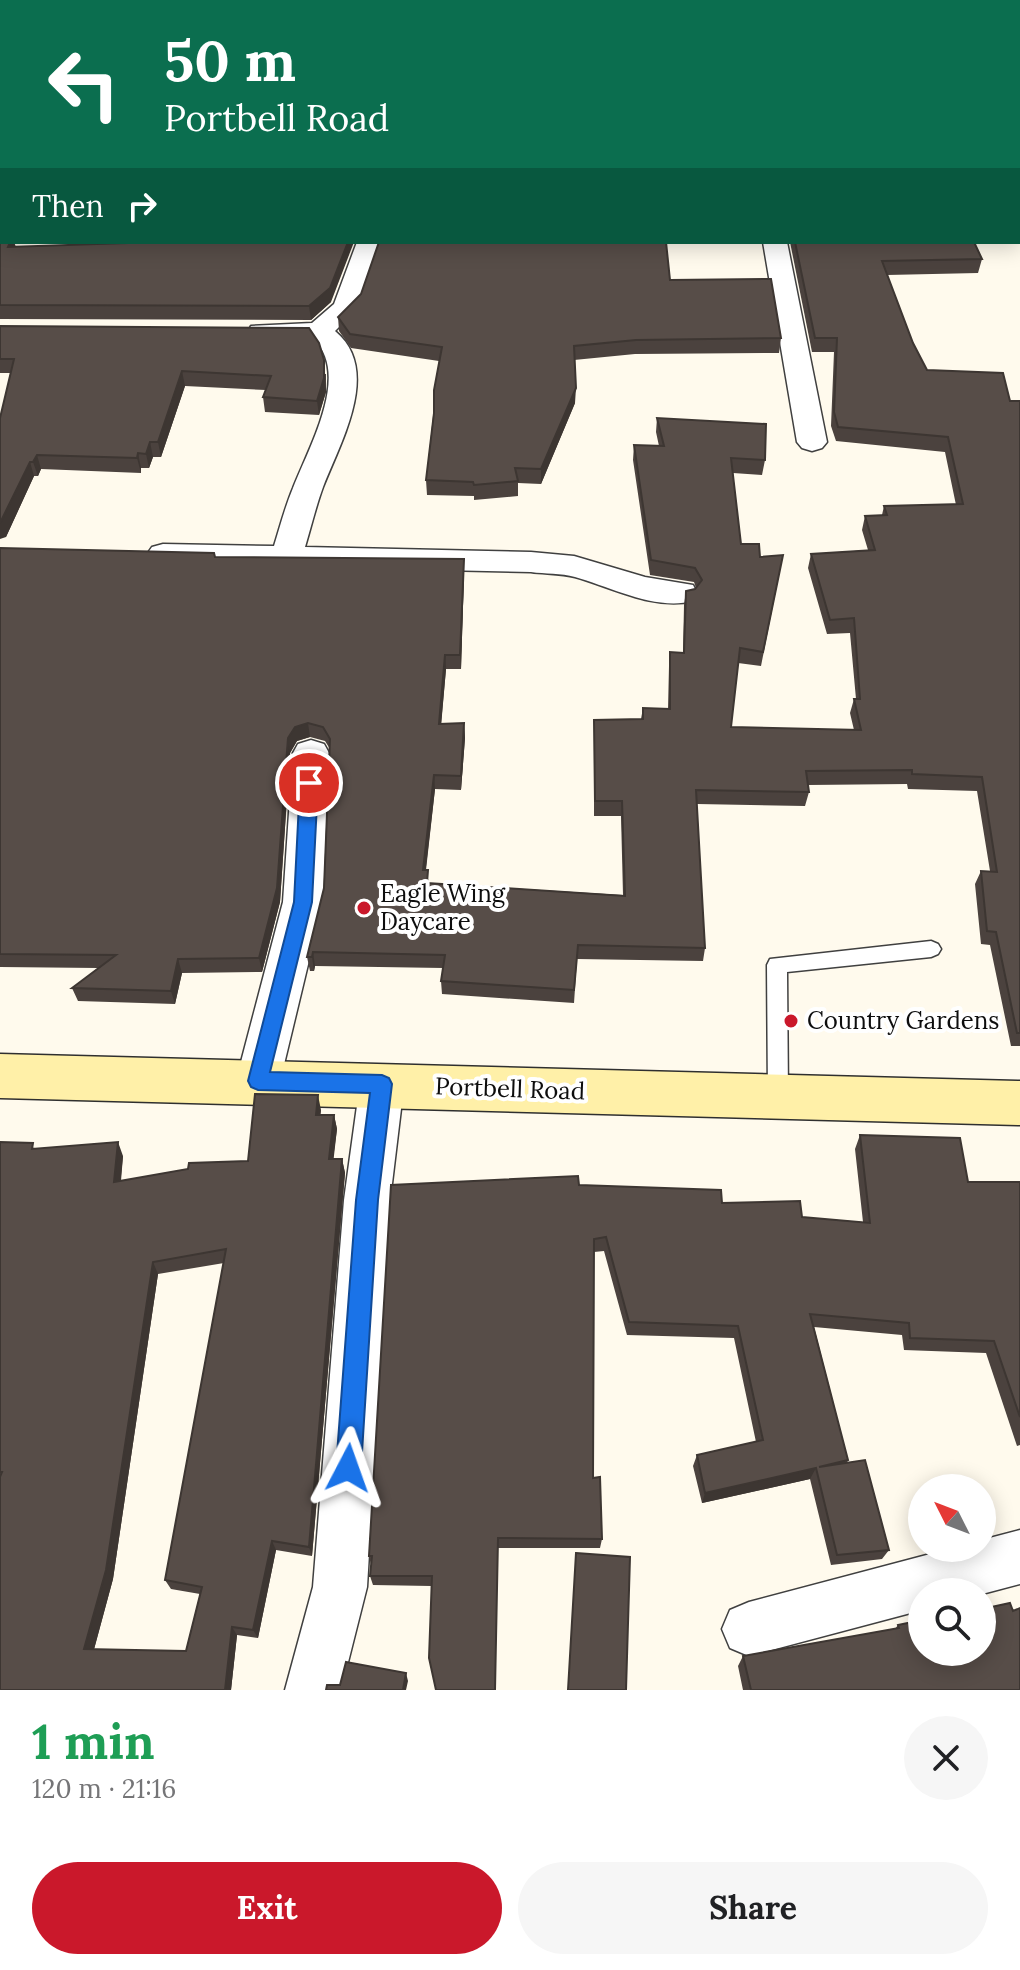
<!DOCTYPE html>
<meta charset="utf-8">
<style>
body{margin:0;font-family:Lora,serif;background:#f6f6f6;color:#202124;height:100vh;display:flex;flex-direction:column;font-size:30px;white-space:nowrap}
*{box-sizing:border-box;margin:0}
p{font-size:26px;color:#757577}
.icon{flex:none;width:44px;height:44px;fill:none;stroke:currentColor;stroke-width:2;stroke-linecap:round;stroke-linejoin:round}
.map{position:relative;height:1690px;overflow:hidden}
.details{display:flex;flex-direction:column;background:#fff;flex:1}
.details>*{flex:none}
.top-card{position:absolute;left:0px;top:0px;width:1020px;height:244px;box-shadow:0 4px 20px #0003;background:#0b6e4f;color:#fff;overflow:hidden}
.needle{width:52px;rotate:312deg}
.fabs{position:absolute;left:908px;top:1474px;display:grid;gap:16px}
.fabs a{display:grid;place-items:center;width:88px;height:88px;border-radius:50%;background:#fff;box-shadow:0 4px 20px #0003;font-size:40px}
.pin{position:absolute;display:grid;place-items:center;width:68px;height:68px;color:#fff;margin:-34px;border:4px solid #fff;border-radius:50%;box-shadow:0 2px 8px #0007}
.me{position:absolute;width:88px;margin:-44px;rotate:4deg;stroke-linejoin:round;filter:drop-shadow(0 0 6px #0008)}
.turn{display:flex;align-items:center;gap:28px;height:168px;padding:0 32px;font-size:36px}
.turn .icon{width:104px;height:104px;stroke-width:2.5}
.turn b{display:block;font-size:56px;line-height:68px}
.then{display:flex;align-items:center;height:76px;padding:0 32px;background:#0003;gap:16px;font-size:30px}
.round{display:grid;place-items:center;flex:none;width:84px;height:84px;border-radius:42px;background:#f6f6f6}
.headline{display:flex;align-items:center;justify-content:space-between;height:136px;padding:0 32px}
h1{font-size:48px;font-weight:800;line-height:60px;color:#1e9e55}
.action{display:flex;gap:16px;margin-top:auto;padding:16px 32px}
.action a{flex:1;height:92px;border-radius:48px;background:#ca182b;color:#fff;font-size:32px;font-weight:800;line-height:92px;text-align:center}
.action a+a{background:#f6f6f6;color:#202124}
.map>svg:first-child{display:block}
.lines{fill:none;stroke-linecap:round;stroke-linejoin:round}
.lane-casing{stroke:#404040;stroke-width:3}
.street-casing{stroke:#404040;stroke-width:3}
.secondary-casing{stroke:#2f2f2f;stroke-width:3}
.lane{fill:#fff;fill-rule:evenodd}
.street{fill:#fff;fill-rule:evenodd}
.secondary{fill:#fff0a8;fill-rule:evenodd}
.wall{fill:#4b423e;fill-rule:evenodd}
.shaded-wall{fill:#3d3632}
.building{fill:#574d48;stroke:#3d3632;stroke-width:2;fill-rule:evenodd}
.route{fill:#1a73e8;stroke:#114b97;stroke-width:2}
.poi-dot{fill:#ca182b;stroke:#fff;stroke-width:3}
.labels{text-anchor:middle;stroke-width:8;stroke-linejoin:round;paint-order:stroke}
.poi-label{font-size:24px;fill:#0d0d0d;stroke:#fff;text-anchor:start}
.street-label{font-size:24px;fill:#0d0d0d;stroke:#fff}
</style>
<div class="map">
<svg width="1020" height="1690" viewBox="0 0 1020 1690">
<rect width="100%" height="100%" fill="#fffaed"/>
<g class="lines">
<defs>
<path id="lane" d="M931,941L938,944L941,949L938,954L931,957L787,972L788,1097L785,1103L778,1106L771,1103L768,1097L767,965L770,959Z"/>
<path id="street" d="M147,0H170L172,2H149Z
M941,0H961L962,2H942Z
M0,162H2V176H0Z
M1018,178H1020V192H1018Z
M357,242H381L359,307L335,331C382,370 341,441 323,487C316,506 311,527 305,547L531,552L574,556L645,577L693,585L697,593L693,601C655,611 611,587 575,577C561,573 545,574 531,572L163,564L152,561L147,554L152,547L163,544L274,546C280,527 285,507 293,488C308,449 352,373 313,339L251,338L248,332L251,326L312,323L334,304Z
M763,242H787L827,442L822,448L812,451L802,448L797,442Z
M311,740L324,744L329,753L323,902L280,1081L273,1094L258,1100L243,1094L236,1081L283,902L293,753L298,744Z
M382,1065L397,1071L404,1084L390,1200L367,1587L341,1690H285L313,1587L344,1200L360,1084L367,1071Z
M1020,1530V1584L982,1594L922,1592V1610L749,1656L730,1648L722,1629L730,1610L749,1602L953,1548H982V1540Z"/>
<path id="secondary" d="M0,1054L1020,1081V1125L0,1098Z"/>
</defs>
<use href="#lane" class="lane-casing"/>
<use href="#street" class="street-casing"/>
<use href="#secondary" class="secondary-casing"/>
<use href="#lane" class="lane"/>
<use href="#street" class="street"/>
<use href="#secondary" class="secondary"/>
</g>
<path class="wall" d="M1018,24H1020V143H1018Z
M0,237L2,242H14L16,247L158,243L331,302L311,320L0,319Z
M790,242H974L982,259L978,273L887,275L913,343L927,370L1010,401H1020V1046H1011L990,945L981,944L975,884L981,871H990L977,791L908,789L907,784L808,785L809,792L805,806L697,804L705,948L703,961L577,959L574,1003L442,994L441,981L443,968L315,966L314,971H310L307,957L324,888L330,749L325,741L310,737L297,741L290,753L280,902L262,972L182,973L175,1004L78,1001L72,988L98,968L0,967V548L215,557L464,574L461,669H446L441,724L464,723L465,738L461,790L435,789L426,870L429,883L623,895L621,816H594V720L641,719L643,708L668,709L669,666L670,652H683L684,605L686,591L695,589L696,588L694,582L650,575L633,460L634,445L659,446L656,432L657,418L765,460L762,475L733,473L741,544L760,557L783,555L761,666L738,663L731,727L854,730L850,713L854,699H856L850,633L827,634L808,568L811,554L868,550L862,530L865,516L882,515L884,506L956,505L945,452L836,441L831,426L834,352H812Z
M670,280L781,338L779,353L635,354L574,360L575,403L541,484L518,483V496L474,500V496L427,495L426,480L439,361L351,348L339,331L338,317L361,294Z
M0,326L326,374V392L319,415L265,412L263,397L266,390L185,386L161,457H153L149,468H141V473L41,469L38,476H34L6,537L10,373H0Z
M321,1110L320,1115H334L337,1129L333,1159H342L345,1173L312,1556L276,1550L258,1638L237,1635L231,1690H0V1142L35,1148L123,1156L121,1181L248,1161ZM224,1263L165,1580L171,1589L200,1594L186,1651L94,1649L113,1579L158,1274Z
M860,1135L968,1182H1020V1445L1017,1446L986,1353L904,1350L902,1335L814,1327L848,1460L847,1463L889,1550L882,1559L831,1565L810,1479L702,1503L693,1466L697,1455L756,1442L734,1338L627,1335L604,1251L594,1252L593,1478L602,1539L600,1548H498L431,1586L373,1585L370,1576L371,1565L369,1556L579,1185L722,1203L802,1217L863,1222L855,1149Z
M898,1625L1020,1690H743L738,1666L743,1656L895,1629Z"/>
<path class="shaded-wall" d="M2,118V139L0,131V124Z
M1,196L2,217L0,222V199Z
M10,242H14L16,250L8,247Z
M348,242H354L331,302L311,320L309,306Z
M324,360L326,392L319,415L317,401Z
M182,371L185,386L161,457L158,442Z
M576,388L575,403L541,484V469Z
M150,442L153,457L149,468L146,454Z
M138,453L141,468V473L137,458Z
M37,455L41,469L38,476L33,462Z
M30,462L34,476L6,537L0,539V523Z
M464,559V574L461,669L460,655Z
M445,655L446,669L440,738L439,724Z
M308,723L310,737L297,741L290,753L280,902L262,972L259,958L288,738L295,727Z
M464,723L465,738L461,790V776Z
M434,775L435,789L424,884L423,870Z
M313,952L315,966L314,971L312,957Z
M178,959L182,973L175,1004L171,991Z
M318,1095L321,1110L319,1129L316,1115Z
M334,1115L337,1129L332,1173L329,1159Z
M118,1142L123,1156L119,1196L114,1182Z
M342,1159L345,1173L312,1556L309,1547Z
M153,1262L158,1274L113,1579L92,1657L84,1649Z
M816,1468L810,1479L702,1503L705,1493Z
M272,1541L276,1550L258,1638L253,1630Z
M232,1627L237,1635L231,1690H225Z
M406,1673L408,1681L406,1690H403Z"/>
<path class="building" d="M0,0H145L154,2H2V118L0,124Z
M173,0H484L500,2H170Z
M613,0H876V2H612Z
M1018,24H1020V130H1018Z
M0,237H2V242H10L8,247L158,242H348L330,288L309,306L0,305Z
M379,242H666L670,280L771,279L781,338L636,340L574,346L576,388L541,469L515,468L518,481L474,485L473,482L426,480L434,413V390L442,347L350,334L338,317L361,294Z
M795,242H974L982,259L882,261L913,343L927,370L1003,373L1010,401H1020V1033H1017L996,932L987,931L981,871L997,872L982,777L912,774V770L806,771L809,792L696,790L705,948L578,945L574,990L441,981L445,955L313,952L312,957H307L324,888L330,739L323,727L308,723L295,727L288,738L277,888L259,958L178,959L171,991L72,988L116,955L0,954V548L214,553L215,557L464,559L460,655H445L439,724L464,723L461,776L434,775L423,870H428L427,883L625,896L622,801H595L594,720L643,719V708L670,709V652L684,653L686,591L695,589L702,580L695,568L651,560L634,445L664,446L657,418L766,424L765,460L731,458L741,544H759L760,557L783,555L763,652L740,648L731,727L861,730L854,699H860L854,618L830,620L811,554L875,550L865,516L887,515L884,506L963,504L948,437L838,427L834,412L837,338H815Z
M0,326L309,328L319,343L324,360V378L317,401L263,397L271,376L182,371L158,442H150L146,454L138,453L137,458L37,455L33,462H30L0,523V418L14,359H0Z
M255,1094L318,1095L316,1115H334L329,1159H342L309,1547L272,1541L253,1630L232,1627L225,1690H0V1477L2,1472H0V1142L33,1143L32,1149L118,1142L114,1182L188,1169L189,1163L248,1161ZM226,1249L165,1580L202,1587L186,1651L84,1649L106,1570L153,1262Z
M860,1135L960,1138L968,1182H1020V1417L994,1341L910,1338L909,1323L810,1314L848,1460L819,1467L865,1460L889,1550L837,1555L816,1468L705,1493L697,1455L763,1440L738,1326L629,1322L606,1237L594,1239L593,1478L600,1477L602,1539L498,1538L495,1690H436L429,1658L432,1576H370L372,1556H369L391,1185L578,1176L579,1185L721,1190L722,1203L800,1201L802,1217L870,1223Z
M576,1553L630,1557L626,1690H568Z
M1010,1603L1013,1611L1020,1608V1690H751L743,1656L899,1628L898,1625L922,1620V1652H982V1609Z
M346,1662L406,1673L403,1690H326L327,1685H340Z"/>
<path class="route" d="M309,777L318,783L312,902L270,1072L382,1075L389,1078L392,1084L378,1200L361,1468L357,1477L348,1481L340,1477L336,1468L356,1200L370,1093L258,1090L251,1087L248,1081L294,902L300,783Z"/>
<g class="poi-dot">
<circle cx="364" cy="908" r="8"/>
<circle cx="791" cy="1021" r="8"/>
</g>
<g class="labels">
<g class="poi-label">
<text x="380" y="902">Eagle Wing<tspan x="380" dy="28">Daycare</tspan></text>
<text x="807" y="1029">Country Gardens</text>
</g>
<g class="street-label">
<text transform="translate(510 1089) rotate(2)" y="8">Portbell Road</text>
</g>
</g>
</svg>
<div class="fabs">
<a><svg class="needle" viewBox="-14 -14 28 28"><path d="M0-13l5 13h-10z" fill="#e53935"/><path d="M0 13l5-13h-10z" fill="#757577"/></svg></a>
<a><svg class="icon" aria-label="search" viewBox="0 0 24 24"><circle cx="10" cy="10" r="6"/><path d="M15 15l6 6"/></svg></a>
</div>
<div class="pin" style="left:309px;top:783px;background:#d93025"><svg class="icon" aria-label="arrive" viewBox="0 0 24 24"><path d="M6 21V4h12l-3 4 3 4H6"/></svg></div>
<svg class="me" style="left:348px;top:1468px" viewBox="-20 -20 40 40"><path d="M0-17L14 15 0 8-14 15z" fill="#1a73e8" stroke="#fff" stroke-width="4"/></svg>
<div class="top-card">
<div class="turn"><svg class="icon" aria-label="left" viewBox="0 0 24 24"><path d="M17 20v-9H6M10 6l-5 5 5 5"/></svg><div><b>50 m</b>Portbell Road</div></div>
<div class="then">Then<svg class="icon" aria-label="right" viewBox="0 0 24 24"><path d="M7 20v-9h11M14 6l5 5-5 5"/></svg></div>
</div>
</div>
<section class="details">
<div class="headline"><div><h1>1 min</h1><p>120 m · 21:16</p></div><a class="round"><svg class="icon" aria-label="close" viewBox="0 0 24 24"><path d="M6 6l12 12M18 6L6 18"/></svg></a></div>
<div class="action"><a>Exit</a><a>Share</a></div>
</section>
